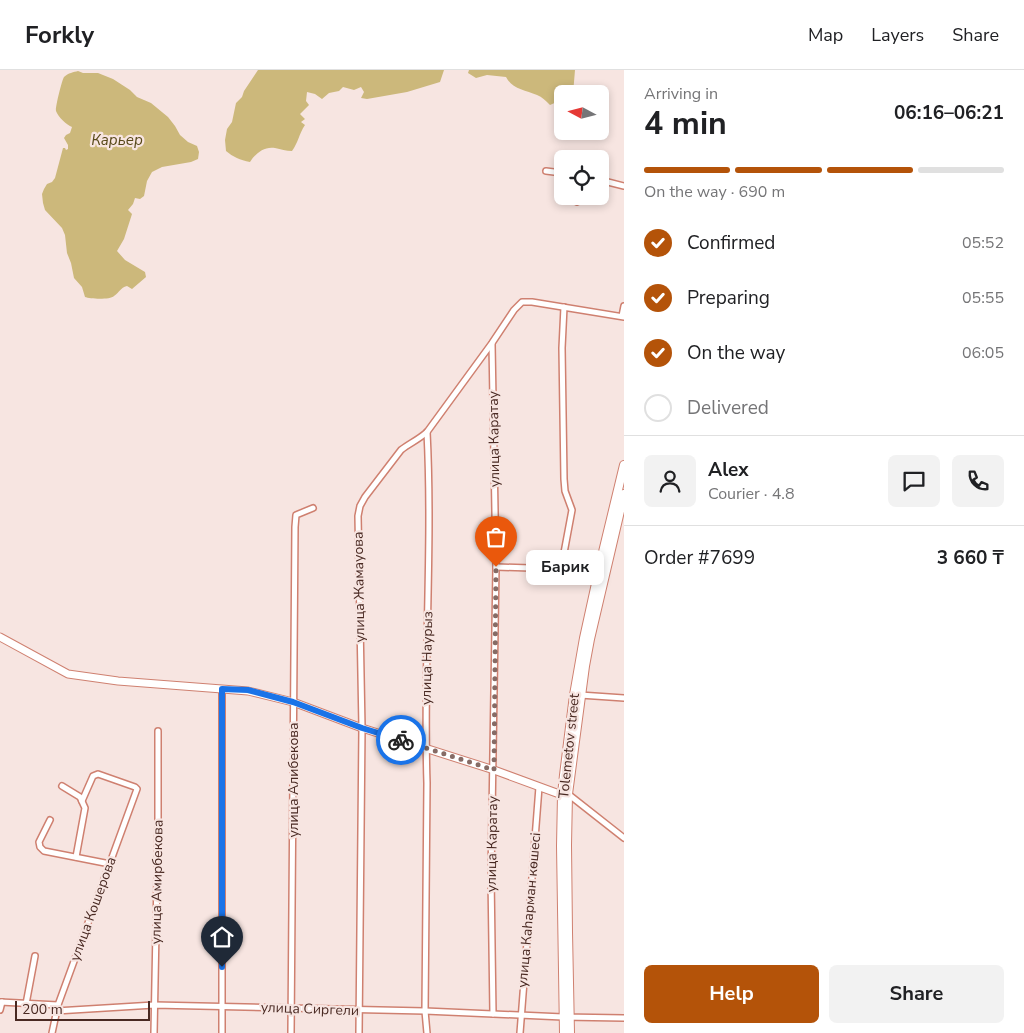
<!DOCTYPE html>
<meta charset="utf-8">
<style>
body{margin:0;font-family:"Nunito Sans",sans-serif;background:#f2f2f2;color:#202124;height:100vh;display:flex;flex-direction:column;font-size:19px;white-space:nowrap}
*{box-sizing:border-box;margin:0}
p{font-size:16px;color:#757577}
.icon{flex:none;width:28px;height:28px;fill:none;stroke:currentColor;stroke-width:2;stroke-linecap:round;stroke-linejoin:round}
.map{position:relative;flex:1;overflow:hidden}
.side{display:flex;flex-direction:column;background:#fff;width:400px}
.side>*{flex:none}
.needle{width:32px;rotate:277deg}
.controls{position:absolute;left:554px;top:15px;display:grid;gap:10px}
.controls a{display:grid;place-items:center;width:55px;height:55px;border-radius:8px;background:#fff;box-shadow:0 2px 8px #0003;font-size:25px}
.scale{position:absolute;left:15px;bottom:12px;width:135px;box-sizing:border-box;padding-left:5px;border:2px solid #492922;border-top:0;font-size:14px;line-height:18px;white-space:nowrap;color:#492922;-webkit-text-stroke:4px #f7e5e1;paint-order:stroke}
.pin{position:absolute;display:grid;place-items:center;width:42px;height:42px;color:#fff;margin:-51px -21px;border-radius:50% 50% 50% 0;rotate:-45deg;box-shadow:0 0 5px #0007}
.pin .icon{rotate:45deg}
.courier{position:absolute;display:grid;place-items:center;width:50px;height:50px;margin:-25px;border:4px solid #1a73e8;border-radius:50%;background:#fff;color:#222;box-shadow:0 1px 6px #0007}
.bubble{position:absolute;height:35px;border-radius:8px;background:#fff;box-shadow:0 2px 8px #0003;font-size:16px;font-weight:700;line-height:35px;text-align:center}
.summary em{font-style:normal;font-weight:700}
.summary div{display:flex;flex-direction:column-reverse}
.summary{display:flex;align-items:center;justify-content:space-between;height:85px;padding:0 20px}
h1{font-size:32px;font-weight:700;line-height:38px}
.bar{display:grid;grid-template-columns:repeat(4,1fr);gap:8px 5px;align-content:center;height:60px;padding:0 20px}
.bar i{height:6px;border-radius:4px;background:#e0e0e0}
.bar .active{background:#b45309}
.bar p{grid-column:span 4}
.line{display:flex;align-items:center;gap:12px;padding:0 20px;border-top:1px solid #e0e0e0}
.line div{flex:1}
.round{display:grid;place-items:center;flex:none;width:52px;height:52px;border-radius:8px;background:#f2f2f2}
ol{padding:0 20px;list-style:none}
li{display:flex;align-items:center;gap:15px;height:55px}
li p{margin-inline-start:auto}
li .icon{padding:5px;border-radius:50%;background:#b45309;color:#fff;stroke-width:4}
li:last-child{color:#757577}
li i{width:28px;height:28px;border:2px solid #e0e0e0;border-radius:50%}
.action{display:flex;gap:10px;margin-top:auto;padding:10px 20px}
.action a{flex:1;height:58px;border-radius:8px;background:#b45309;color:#fff;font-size:20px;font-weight:700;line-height:58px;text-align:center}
.action a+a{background:#f2f2f2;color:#202124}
header{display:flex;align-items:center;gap:30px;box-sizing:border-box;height:70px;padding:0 25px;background:#fff;border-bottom:1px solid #e0e0e0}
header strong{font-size:24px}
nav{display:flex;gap:28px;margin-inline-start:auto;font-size:18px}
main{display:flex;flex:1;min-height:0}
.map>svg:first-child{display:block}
.water{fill:#ccb87b}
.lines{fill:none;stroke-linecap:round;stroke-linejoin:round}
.street-casing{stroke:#cf8070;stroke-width:8}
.secondary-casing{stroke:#cf8070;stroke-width:9}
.primary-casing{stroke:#cf8070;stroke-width:10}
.street{stroke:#fff;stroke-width:5}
.secondary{stroke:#fff;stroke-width:7}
.primary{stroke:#fff;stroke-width:8}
.done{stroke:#866b65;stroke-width:5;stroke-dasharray:0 9}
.route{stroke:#1a73e8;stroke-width:6}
.labels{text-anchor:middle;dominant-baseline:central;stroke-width:4.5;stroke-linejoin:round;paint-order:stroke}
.street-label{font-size:14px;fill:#492922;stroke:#f7e5e1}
.water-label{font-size:15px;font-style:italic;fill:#574819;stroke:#f7e5e1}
</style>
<header>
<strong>Forkly</strong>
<nav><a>Map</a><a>Layers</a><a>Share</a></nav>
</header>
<main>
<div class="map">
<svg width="624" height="963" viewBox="0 0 624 963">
<rect width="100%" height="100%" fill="#f7e5e1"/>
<g class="water">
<path d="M258,0h186l-4,12 -33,10 -40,7 -6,-1 3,-6 -3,-5 -7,3 -11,-3 -4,4 -10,2 -7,6 -7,-5 -8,-2 -1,9 3,4 -9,9 5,5 -4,3 4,3c-6,9 -7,18 -13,26 -6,0 -11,-2 -17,-3 -11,-2 -20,6 -25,14 -10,-2 -17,-5 -24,-11l-1,-11 2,-11 5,-7 4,-19 6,-6 2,-6z"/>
<path d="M469,0h106l-2,24h-11v28l-3,-21 -9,4c-4,-4 -8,-8 -13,-10 -12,-5 -25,-6 -31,-18l-19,-2 -11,3 -8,-5z"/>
<path d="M78,1l5,2h15l15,6 17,11 7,7 14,6 17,14 7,9 5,9 8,7 9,4 2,6 -1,7 -7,3 -29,5 -10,5 -5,9 -3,15 -4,3 -5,-1 -2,6 -5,6 4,4 -8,25 -7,12 8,9 20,12 1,5 -14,12 -5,-3c-7,2 -7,6 -13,10 -4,4 -24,3 -29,1l-3,-10 -8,-9 -3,-15 -4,-10 -2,-18 -3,-7 -17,-18 -2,-7 -1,-9 2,-5 3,-5 5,-2 3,-4 8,-30h2l1,2 2,-1v-4l-4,-7 2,-3 4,-2 2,-6c-5,-2 -14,-10 -16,-16 -1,-3 6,-31 8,-34 4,-4 10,-5 14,-6z"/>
</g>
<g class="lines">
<g class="street-casing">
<g id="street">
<path d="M546,101l16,2"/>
<path d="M600,110l24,6"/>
<path d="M577,132l2,-6"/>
<path d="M622,246l2,-10"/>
<path d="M492,274l4,223 -5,310 2,137"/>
<path d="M496,497l65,2 35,11"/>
<path d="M561,499l11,-59 -7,-19 -1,-12 -2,-131 2,-41"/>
<path d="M222,619v344"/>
<path d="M580,625l44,3"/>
<path d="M62,716l18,11 5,11 -9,49"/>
<path d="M568,724l56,44"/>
<path d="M50,750l-11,22 1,5 4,4 66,13"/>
<path d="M0,932l58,3"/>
<path d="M26,934l9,-48"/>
<path d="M0,940l2,-8"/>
<path d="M56,941l98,-6 271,6 138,6 61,1"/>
<path d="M52,963l6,-28 79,-216 -2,-2 -37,-13 -5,2 -11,25"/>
<path d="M154,963l4,-206v-96"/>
<path d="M291,963l4,-506 1,-12 17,-7"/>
<path d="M359,963l3,-305 -4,-212 2,-10 5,-9 36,-47c9,-7 17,-10 26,-18l65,-89 22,-33 8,-8h10l92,15"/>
<path d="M427,963l-2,-22 2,-228c-4,-117 6,-234 0,-351"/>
<path d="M520,963l19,-246"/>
</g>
</g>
<g class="secondary-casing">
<path id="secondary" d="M0,567l68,37 50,7 130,10 45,11 69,26 132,42 68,25"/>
</g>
<g class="primary-casing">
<g id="primary">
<path d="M564,963l-3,-187 1,-51 2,-20 10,-80 10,-57 18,-82 22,-91"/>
<path d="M570,963l-2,-101 -1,-87 1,-51 17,-128 5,-27 34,-145"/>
</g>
</g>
<use href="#street" class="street"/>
<use href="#secondary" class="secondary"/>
<use href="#primary" class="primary"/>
</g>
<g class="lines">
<path class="done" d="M401,670l93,30 2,-203"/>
<path class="route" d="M222,897v-278l26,1 45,12 69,26 39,12"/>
</g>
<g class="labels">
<g class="street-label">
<text transform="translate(494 369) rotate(-91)">улица Каратау</text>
<text transform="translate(359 517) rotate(-91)">улица Жамауова</text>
<text transform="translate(427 588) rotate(-89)">улица Наурыз</text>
<text transform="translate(569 676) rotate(-84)">Tolemetov street</text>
<text transform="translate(293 710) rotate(-90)">улица Алибекова</text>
<text transform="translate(492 774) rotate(-89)">улица Каратау</text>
<text transform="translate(157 812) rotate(-89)">улица Амирбекова</text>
<text transform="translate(93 839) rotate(-70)">улица Кошерова</text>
<text transform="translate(529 840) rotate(-85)">улица Каһарман көшесі</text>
<text transform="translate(310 939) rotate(2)">улица Сиргели</text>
</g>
<g class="water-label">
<text x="117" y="70">Карьер</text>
</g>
</g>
</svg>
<div class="controls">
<a><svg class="needle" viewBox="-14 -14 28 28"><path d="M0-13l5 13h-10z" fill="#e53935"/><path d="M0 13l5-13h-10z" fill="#757577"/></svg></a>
<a><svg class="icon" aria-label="locate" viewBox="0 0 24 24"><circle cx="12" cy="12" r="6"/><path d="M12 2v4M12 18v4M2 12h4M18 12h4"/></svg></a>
</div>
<div class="scale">200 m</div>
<div class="pin" style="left:496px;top:497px;background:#ea580c"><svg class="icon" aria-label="bag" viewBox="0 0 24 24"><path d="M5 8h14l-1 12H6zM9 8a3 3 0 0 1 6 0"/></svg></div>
<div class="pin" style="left:222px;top:897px;background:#1f2937"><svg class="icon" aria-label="home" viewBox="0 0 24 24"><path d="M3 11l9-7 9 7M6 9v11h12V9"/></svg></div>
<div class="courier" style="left:401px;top:670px"><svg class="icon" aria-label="bike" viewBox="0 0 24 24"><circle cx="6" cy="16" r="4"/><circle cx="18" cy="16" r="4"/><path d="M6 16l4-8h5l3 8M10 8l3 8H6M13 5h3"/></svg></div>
<div class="bubble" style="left:526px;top:480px;width:78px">Барик</div>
</div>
<section class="side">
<div class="summary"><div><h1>4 min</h1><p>Arriving in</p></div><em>06:16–06:21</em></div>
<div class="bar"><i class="active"></i><i class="active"></i><i class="active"></i><i></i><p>On the way · 690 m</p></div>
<ol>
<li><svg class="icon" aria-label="check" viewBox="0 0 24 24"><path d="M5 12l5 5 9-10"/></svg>Confirmed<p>05:52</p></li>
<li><svg class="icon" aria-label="check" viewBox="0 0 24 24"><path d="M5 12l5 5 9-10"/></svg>Preparing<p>05:55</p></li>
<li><svg class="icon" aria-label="check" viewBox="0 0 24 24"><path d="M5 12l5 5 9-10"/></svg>On the way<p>06:05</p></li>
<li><i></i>Delivered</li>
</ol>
<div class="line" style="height:90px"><a class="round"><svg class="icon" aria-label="person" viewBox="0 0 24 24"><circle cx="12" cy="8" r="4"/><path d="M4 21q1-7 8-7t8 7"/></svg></a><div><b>Alex</b><p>Courier · 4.8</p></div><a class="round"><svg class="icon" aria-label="chat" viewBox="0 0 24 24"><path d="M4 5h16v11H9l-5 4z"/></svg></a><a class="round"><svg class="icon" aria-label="phone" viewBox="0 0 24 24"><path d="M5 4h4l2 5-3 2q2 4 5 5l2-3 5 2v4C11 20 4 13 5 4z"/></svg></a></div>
<div class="line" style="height:65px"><div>Order #7699</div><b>3 660 ₸</b></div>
<div class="action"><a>Help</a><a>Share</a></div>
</section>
</main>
